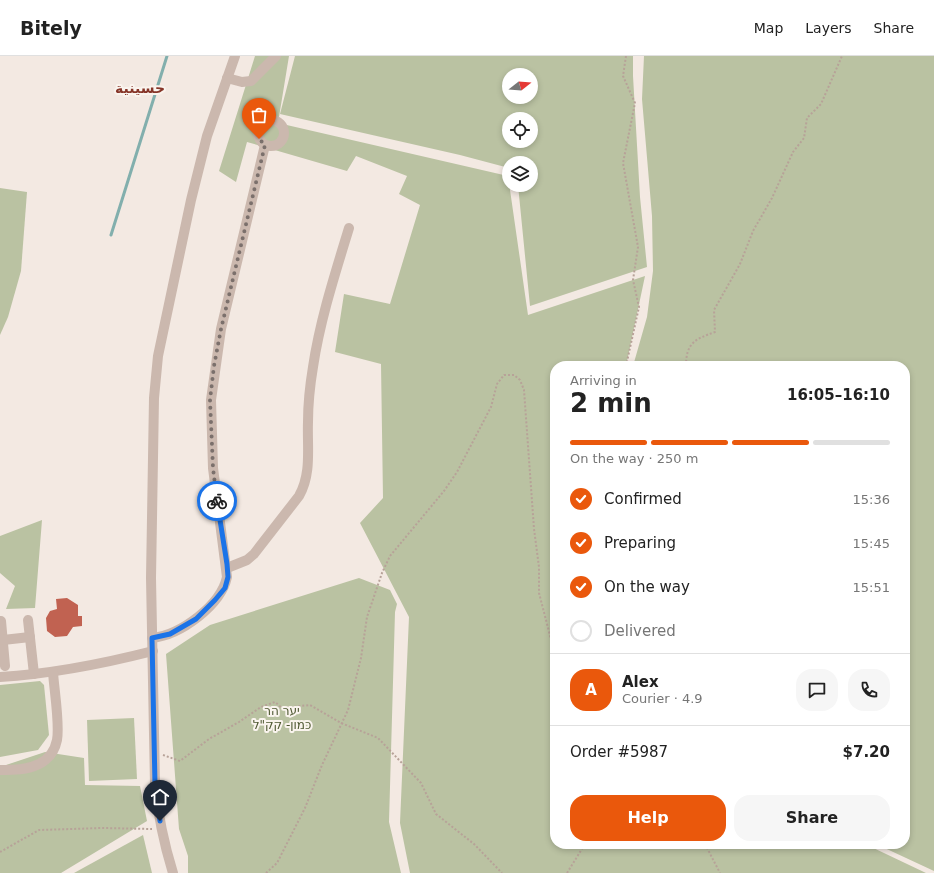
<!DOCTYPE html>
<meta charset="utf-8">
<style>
body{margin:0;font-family:"DejaVu Sans",Cairo,"Noto Sans Hebrew",sans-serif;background:#f6f6f6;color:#222;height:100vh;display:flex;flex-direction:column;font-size:15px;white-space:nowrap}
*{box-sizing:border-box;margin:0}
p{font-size:13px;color:#767676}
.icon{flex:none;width:22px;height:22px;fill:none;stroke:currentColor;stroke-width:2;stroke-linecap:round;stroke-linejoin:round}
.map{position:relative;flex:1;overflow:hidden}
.drawer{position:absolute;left:550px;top:305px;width:360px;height:488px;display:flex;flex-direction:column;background:#fff;border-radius:16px;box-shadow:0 2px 6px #0003}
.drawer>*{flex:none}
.needle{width:26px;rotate:73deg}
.controls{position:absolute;left:502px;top:12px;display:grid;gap:8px}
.controls a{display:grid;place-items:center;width:36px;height:36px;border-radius:50%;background:#fff;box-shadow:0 2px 6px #0003;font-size:20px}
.pin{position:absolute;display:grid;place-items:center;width:34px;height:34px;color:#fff;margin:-41px -17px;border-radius:50% 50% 50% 0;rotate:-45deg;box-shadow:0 0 4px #0007}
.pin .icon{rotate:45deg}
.courier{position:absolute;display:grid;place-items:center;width:40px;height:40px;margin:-20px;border:3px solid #1a73e8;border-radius:50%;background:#fff;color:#222;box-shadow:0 1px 5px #0007}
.summary em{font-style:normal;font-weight:700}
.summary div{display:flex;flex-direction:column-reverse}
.summary{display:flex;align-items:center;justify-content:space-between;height:68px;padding:0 20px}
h1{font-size:26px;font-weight:700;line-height:30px}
.bar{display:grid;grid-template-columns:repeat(4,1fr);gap:6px 4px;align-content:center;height:48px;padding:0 20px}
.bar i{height:5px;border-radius:3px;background:#e0e0e0}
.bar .current{background:#ea580c}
.bar p{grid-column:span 4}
.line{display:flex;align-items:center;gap:10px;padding:0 20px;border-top:1px solid #e0e0e0}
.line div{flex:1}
.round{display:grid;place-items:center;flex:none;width:42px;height:42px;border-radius:16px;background:#f6f6f6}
ol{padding:0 20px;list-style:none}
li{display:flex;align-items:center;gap:12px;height:44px}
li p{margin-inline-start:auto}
li .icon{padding:4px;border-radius:50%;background:#ea580c;color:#fff;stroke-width:4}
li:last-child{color:#767676}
li i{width:22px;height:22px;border:2px solid #e0e0e0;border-radius:50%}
.primary-button{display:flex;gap:8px;margin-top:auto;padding:8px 20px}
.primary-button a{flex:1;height:46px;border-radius:16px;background:#ea580c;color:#fff;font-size:16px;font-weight:700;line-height:46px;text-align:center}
.primary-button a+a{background:#f6f6f6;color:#222}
header{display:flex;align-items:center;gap:24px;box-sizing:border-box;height:56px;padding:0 20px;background:#fff;border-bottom:1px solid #e0e0e0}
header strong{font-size:19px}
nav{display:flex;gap:22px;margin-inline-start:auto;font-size:14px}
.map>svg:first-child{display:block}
.green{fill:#bac2a2;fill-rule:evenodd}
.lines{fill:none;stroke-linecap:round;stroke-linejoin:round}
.stream{stroke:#82afad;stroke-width:3}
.building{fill:#c16251}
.path{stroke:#b7a298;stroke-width:2;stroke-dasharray:2 2;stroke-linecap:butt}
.minor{stroke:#cbb8ae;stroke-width:10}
.done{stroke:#7b706c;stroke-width:4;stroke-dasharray:0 7.2}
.route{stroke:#1a73e8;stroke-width:5}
.labels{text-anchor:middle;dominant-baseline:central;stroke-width:4;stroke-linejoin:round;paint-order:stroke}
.park-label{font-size:12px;fill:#4d5730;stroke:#faf4ee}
.quarter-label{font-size:14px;font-weight:bold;fill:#863528;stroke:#faf4ee}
</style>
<header>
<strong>Bitely</strong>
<nav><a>Map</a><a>Layers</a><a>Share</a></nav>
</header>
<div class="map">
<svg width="934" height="817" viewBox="0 0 934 817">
<rect width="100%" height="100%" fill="#f3e9e2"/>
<g class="green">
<path d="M255,0h34l-11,67 230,53 20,139 117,-39 -19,90h-71v478h310l61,29h-516l-10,-50 9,-206 -49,-94 23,-25 -2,-134 -46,-12 9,-58 46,10 30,-99 -21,-11 8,-18 -51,-20 -9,15 -100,-29 -11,40 -17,-11z"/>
<path d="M295,0h338v20l7,121 7,70 -117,39 -12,-121h13v-22h-22v5l-49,-13 -180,-41zM509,19h22v22h-22zM509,63h22v22h-22z"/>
<path d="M644,0h290v815l-58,-27h29v-478h-272l14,-49 6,-46 -1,-55 -10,-117z"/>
<path d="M0,132l27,4 -6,79 -13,46 -8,18z"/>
<path d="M42,464l-7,88 -29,1 9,-23 -15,-13v-37z"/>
<path d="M359,522l31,12 7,14 -2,8 -6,210 12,51h-213v-17l-9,-27 -13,-175 44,-29z"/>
<path d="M40,625l4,4 5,50 -11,15 -38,7v-72z"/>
<path d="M134,662l3,61 -48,2 -2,-61z"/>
<path d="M45,696l39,6 1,27 55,1 7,35 -86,52h-61v-106z"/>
<path d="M143,779l9,38h-78z"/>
</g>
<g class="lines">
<path class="stream" d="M111,179l56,-179"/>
</g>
<path class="building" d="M67,542l11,7v11h4v10l-9,1 -6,9 -12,1 -8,-6 -1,-13 4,-7 7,-2 -1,-10z"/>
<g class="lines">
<g class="path">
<path d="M626,0l-3,20 12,27 -12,60 15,84 -5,33 6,27 -13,59"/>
<path d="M686,310c0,-23 9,-27 29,-34l-1,-22 26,-46 13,-33 19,-33 21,-46 11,-14 3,-20 14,-14 21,-48"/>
<path d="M163,699l17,6 29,-22 30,-17 22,-15 14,-5 7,6 28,-3 31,18 37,15 43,45 15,31 38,30 28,29"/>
<path d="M705,788l15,29"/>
<path d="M0,796l39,-22 63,-2 50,1"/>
<path d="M266,817l11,-10 28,-55 17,-43 26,-55 13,-52 6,-41 15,-44 8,-17 54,-65 13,-19 34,-65 6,-23 7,-9h10l6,5 4,10 10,139 5,38v26l16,62"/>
<path d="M567,817l18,-29"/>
</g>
<g class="minor">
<path d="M227,22l15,4 9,-1 25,-25"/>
<circle cx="271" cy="77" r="13"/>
<path d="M227,512l20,-8 7,-6 45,-58c13,-23 8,-49 9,-74 0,-19 2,-37 5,-55 7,-47 22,-93 36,-139"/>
<path d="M28,564l6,54"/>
<path d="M1,565l4,45"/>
<path d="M152,582c29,-3 69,-33 75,-61l-14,-109 -2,-68 10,-71 44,-184"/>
<path d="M3,584l27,-3"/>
<path d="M0,621c52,-3 102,-13 153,-26"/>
<path d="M0,714c13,0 27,0 39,-6 10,-5 16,-14 18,-24 3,-16 -3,-51 -4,-68"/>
<path d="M173,817c-9,-29 -15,-58 -18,-88l-4,-207 3,-180 4,-42 33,-156 16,-64 28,-80"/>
</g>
</g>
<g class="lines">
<path class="done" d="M217,445l-4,-33 -3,-68 4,-34 7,-37 44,-184 -6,-6"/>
<path class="route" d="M160,765l-5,-36 -3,-147 18,-4 26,-15 19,-19 10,-12 3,-11 -1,-13 -10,-63"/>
</g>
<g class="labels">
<g class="park-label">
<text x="282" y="655">יער הר<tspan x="282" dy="14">כמון- קק"ל</tspan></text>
</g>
<g class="quarter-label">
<text x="140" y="32">حسينية</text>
</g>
</g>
</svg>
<div class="controls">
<a><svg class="needle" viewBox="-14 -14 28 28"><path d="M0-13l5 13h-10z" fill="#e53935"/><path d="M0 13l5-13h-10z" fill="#767676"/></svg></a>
<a><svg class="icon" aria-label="locate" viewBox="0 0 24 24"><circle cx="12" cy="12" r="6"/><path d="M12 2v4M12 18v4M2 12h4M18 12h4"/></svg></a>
<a><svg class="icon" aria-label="layers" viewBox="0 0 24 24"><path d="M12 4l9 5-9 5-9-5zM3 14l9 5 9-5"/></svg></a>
</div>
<div class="pin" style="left:259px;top:83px;background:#ea580c"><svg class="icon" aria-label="bag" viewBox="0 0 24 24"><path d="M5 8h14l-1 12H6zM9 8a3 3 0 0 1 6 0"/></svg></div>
<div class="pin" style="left:160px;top:765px;background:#1f2937"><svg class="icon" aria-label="home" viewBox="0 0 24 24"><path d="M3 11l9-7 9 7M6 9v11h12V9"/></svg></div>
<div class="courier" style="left:217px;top:445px"><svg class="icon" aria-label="bike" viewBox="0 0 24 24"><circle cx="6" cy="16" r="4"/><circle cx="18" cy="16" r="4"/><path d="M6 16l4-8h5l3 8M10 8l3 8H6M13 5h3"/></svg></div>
<section class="drawer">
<div class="summary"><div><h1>2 min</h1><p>Arriving in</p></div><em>16:05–16:10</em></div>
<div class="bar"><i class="current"></i><i class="current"></i><i class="current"></i><i></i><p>On the way · 250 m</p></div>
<ol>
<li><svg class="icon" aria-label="check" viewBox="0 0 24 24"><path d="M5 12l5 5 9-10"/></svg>Confirmed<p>15:36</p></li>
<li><svg class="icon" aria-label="check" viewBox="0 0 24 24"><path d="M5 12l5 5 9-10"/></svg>Preparing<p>15:45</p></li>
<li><svg class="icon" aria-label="check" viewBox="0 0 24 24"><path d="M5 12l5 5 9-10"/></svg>On the way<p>15:51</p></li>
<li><i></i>Delivered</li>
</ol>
<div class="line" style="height:72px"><b class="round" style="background:#ea580c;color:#fff">A</b><div><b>Alex</b><p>Courier · 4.9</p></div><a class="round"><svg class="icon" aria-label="chat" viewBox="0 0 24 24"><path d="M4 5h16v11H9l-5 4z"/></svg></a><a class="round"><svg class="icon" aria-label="phone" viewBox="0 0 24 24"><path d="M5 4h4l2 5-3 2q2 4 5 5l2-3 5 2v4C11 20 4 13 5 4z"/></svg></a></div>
<div class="line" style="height:52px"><div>Order #5987</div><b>$7.20</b></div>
<div class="primary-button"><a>Help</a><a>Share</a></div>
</section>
</div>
